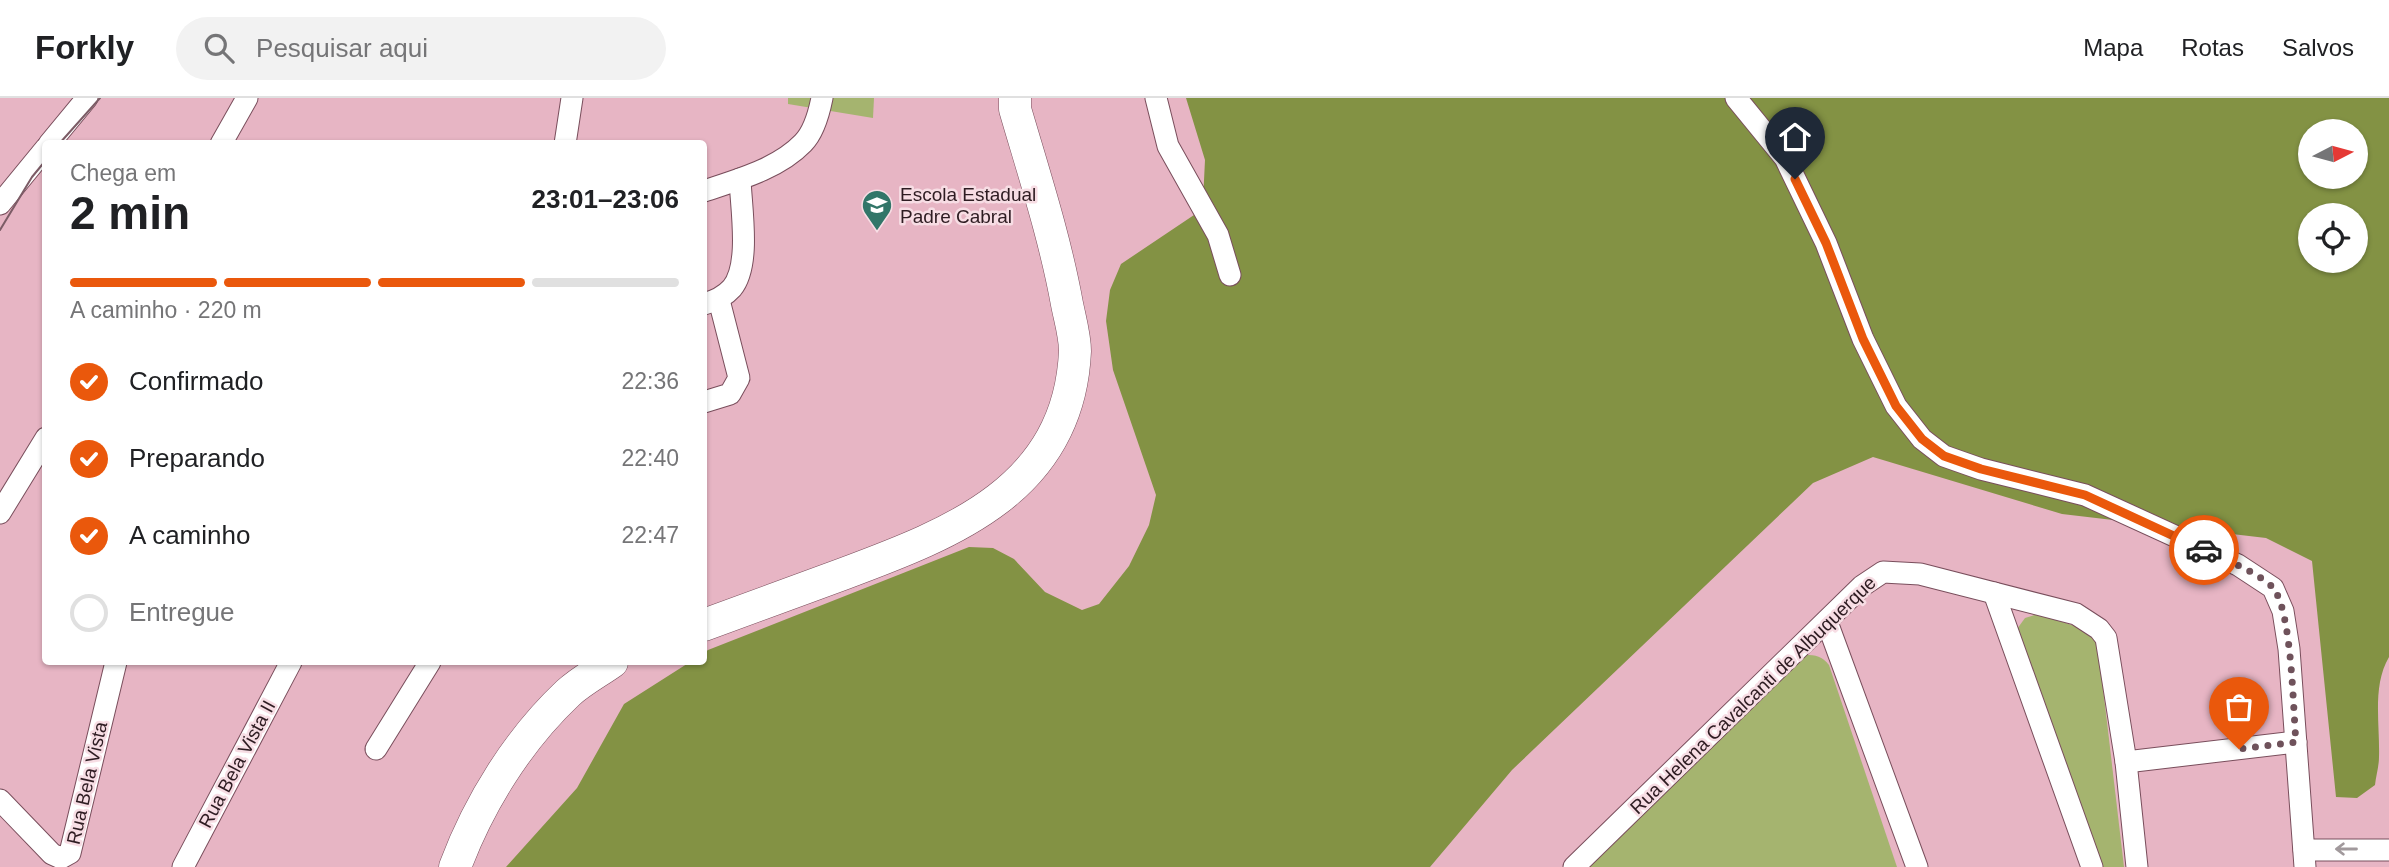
<!DOCTYPE html>
<html lang="pt">
<meta charset="utf-8">
<style>
body{margin:0;font-family:Helvetica,sans-serif;background:#f2f2f2;color:#202124;height:100vh;display:flex;flex-direction:column;font-size:26px;white-space:nowrap}
*{box-sizing:border-box;margin:0}
p{font-size:23px;color:#757577}
.icon{flex:none;width:38px;height:38px;fill:none;stroke:currentColor;stroke-width:2;stroke-linecap:round;stroke-linejoin:round}
.map{position:relative;flex:1;overflow:hidden}
.side{position:absolute;left:42px;top:42px;width:665px;height:525px;display:flex;flex-direction:column;background:#fff;border-radius:7px;box-shadow:0 2px 5px #0004}
.side>*{flex:none}
.needle{width:46px;rotate:84deg}
.tools{position:absolute;left:2298px;top:21px;display:grid;gap:14px}
.tools a{display:grid;place-items:center;width:70px;height:70px;border-radius:50%;background:#fff;box-shadow:0 2px 5px #0004;font-size:35px}
.pin{position:absolute;display:grid;place-items:center;width:60px;height:60px;color:#fff;margin:-72px -30px;border-radius:50% 50% 50% 0;rotate:-45deg;box-shadow:0 0 7px #0007}
.pin .icon{rotate:45deg}
.courier{position:absolute;display:grid;place-items:center;width:70px;height:70px;margin:-35px;border:5px solid #ea580c;border-radius:50%;background:#fff;color:#222;box-shadow:0 2px 9px #0007}
.headline em{font-style:normal;font-weight:700}
.headline div{display:flex;flex-direction:column-reverse}
.headline{display:flex;align-items:center;justify-content:space-between;height:119px;padding:0 28px}
h1{font-size:46px;font-weight:700;line-height:52px}
.bar{display:grid;grid-template-columns:repeat(4,1fr);gap:10px 7px;align-content:center;height:84px;padding:0 28px}
.bar i{height:9px;border-radius:5px;background:#e0e0e0}
.bar .selected{background:#ea580c}
.bar p{grid-column:span 4}
ol{padding:0 28px;list-style:none}
li{display:flex;align-items:center;gap:21px;height:77px}
li p{margin-inline-start:auto}
li .icon{padding:7px;border-radius:50%;background:#ea580c;color:#fff;stroke-width:4}
li:last-child{color:#757577}
li i{width:38px;height:38px;border:4px solid #e0e0e0;border-radius:50%}
header{display:flex;align-items:center;gap:42px;box-sizing:border-box;height:98px;padding:0 35px;background:#fff;border-bottom:2px solid #e0e0e0}
header strong{font-size:33px}
nav{display:flex;gap:38px;margin-inline-start:auto;font-size:24px}
.search{width:490px;height:63px;background:#f2f2f2;display:flex;align-items:center;gap:18px;box-sizing:border-box;padding:0 24px;border-radius:38px;color:#757577;font-size:26px}
.map>svg:first-child{display:block}
.green{fill:#a5b46f}
.forest{fill:#839244;fill-rule:evenodd}
.lines{fill:none;stroke-linecap:round;stroke-linejoin:round}
.street-casing{stroke:#794e5c;stroke-width:23}
.secondary-casing{stroke:#794e5c;stroke-width:33}
.street{stroke:#fff;stroke-width:21}
.secondary{stroke:#fff;stroke-width:32}
.tram{stroke:#7c5c66;stroke-width:2}
.oneway{stroke:#a1999c}
.done{stroke:#6f525b;stroke-width:7;stroke-dasharray:0 12.6}
.route{stroke:#ea580c;stroke-width:9}
.labels{text-anchor:middle;dominant-baseline:central;stroke-width:5;stroke-linejoin:round;paint-order:stroke}
.poi-label{font-size:19px;fill:#2e1c22;stroke:#f7dde4;text-anchor:start}
.street-label{font-size:19px;fill:#2e1c22;stroke:#f7dde4}
</style>
<header>
<strong>Forkly</strong>
<div class="search"><svg class="icon" aria-label="search" viewBox="0 0 24 24"><circle cx="10" cy="10" r="6"/><path d="M15 15l6 6"/></svg>Pesquisar aqui</div>
<nav><a>Mapa</a><a>Rotas</a><a>Salvos</a></nav>
</header>
<div class="map">
<svg width="2389" height="769" viewBox="0 0 2389 769">
<rect width="100%" height="100%" fill="#e7b5c4"/>
<g class="green">
<path d="M788,0h86l-1,20 -85,-14z"/>
<path d="M2038,516l52,17 7,6 27,230h-26l-81,-238 8,-11z"/>
<path d="M1805,557c11,0 17,1 24,10l68,202h-315z"/>
</g>
<path class="forest" d="M1186,0h1203v559c-17,29 -9,67 -10,100 0,9 -3,19 -4,28l-18,13 -21,-1 -24,-236 -46,-23 -204,-24 -189,-57 -60,26 -301,287 -82,97h-924l71,-79 47,-84 66,-42h14v-9l4,-3 261,-103 24,1 21,11 31,33 37,18 17,-6 30,-38 20,-41 7,-30 -43,-125 -7,-49 4,-31 11,-26 73,-49 9,-14 2,-41zM2310,33h46v46h-46zM2310,117h46v46h-46z"/>
<g class="lines">
<g class="street-casing">
<g id="street">
<path d="M1156,0l12,48 50,89 12,40"/>
<path d="M1736,0l49,60 41,85 37,96 33,67 26,33 22,17 37,13 104,26 153,70 35,23 10,23 6,38 16,218"/>
<path d="M49,46l38,-46"/>
<path d="M221,46l26,-46"/>
<path d="M565,46l7,-46"/>
<path d="M704,93c33,-11 74,-22 99,-48 11,-11 16,-30 19,-45"/>
<path d="M0,106l46,-56"/>
<path d="M704,206c11,-3 20,-7 28,-16 19,-23 9,-80 8,-109"/>
<path d="M704,304l26,-8 9,-16 -20,-78"/>
<path d="M0,415l46,-75"/>
<path d="M1994,495l98,274"/>
<path d="M1827,524l90,245"/>
<path d="M376,651l54,-87"/>
<path d="M2126,664l170,-20"/>
<path d="M0,702l52,54 9,4 9,-5 46,-191"/>
<path d="M2304,752h85"/>
<path d="M183,769l108,-205"/>
<path d="M1574,769l288,-281 21,-14 37,2 156,40 23,15 7,9 20,124 11,105"/>
</g>
</g>
<g class="secondary-casing">
<g id="secondary">
<path d="M704,527c46,-17 93,-34 139,-51 110,-41 226,-85 232,-223 0,-15 -5,-32 -8,-47 -12,-66 -33,-130 -52,-195v-11"/>
<path d="M455,769c24,-64 63,-127 113,-174 13,-12 30,-21 44,-31"/>
</g>
</g>
<use href="#street" class="street"/>
<use href="#secondary" class="secondary"/>
<g class="tram">
<path d="M59,46l41,-46"/>
<path d="M0,132l32,-53 14,-17"/>
</g>
</g>
<defs><path id="oneway-shaft" d="M-6 0H5M1.5-3L5.5 0L1.5 3" fill="none" stroke-width="1.6" stroke-linecap="round" stroke-linejoin="round" transform="scale(1.75)"/></defs>
<use class="oneway" href="#oneway-shaft" transform="translate(2346 751) rotate(180)"/>
<g class="lines">
<path class="done" d="M2204,452c16,7 60,25 70,39 18,25 19,120 22,153l-57,7"/>
<path class="route" d="M1795,81l31,64 37,96 33,67 26,33 22,17 37,13 104,26 119,55"/>
</g>
<defs>
<g id="school-pin" transform="scale(1.575)"><path d="M0 17L-7.5 6A9.5 9.5 0 1 1 7.5 6Z" fill="#327669" stroke="#f7dde4"/><path d="M0-5L7-2L0 1L-7-2ZM-4 1L0 2.5L4 1V4Q0 6-4 4Z" fill="#fff"/></g>
</defs>
<g fill-rule="evenodd">
<use href="#school-pin" x="877" y="107"/>
</g>
<g class="labels">
<g class="poi-label">
<text x="900" y="96">Escola Estadual<tspan x="900" dy="22">Padre Cabral</tspan></text>
</g>
<g class="street-label">
<text transform="translate(1753 597) rotate(-44)">Rua Helena Cavalcanti de Albuquerque</text>
<text transform="translate(237 666) rotate(-62)">Rua Bela Vista II</text>
<text transform="translate(87 685) rotate(-77)">Rua Bela Vista</text>
</g>
</g>
</svg>
<div class="tools">
<a><svg class="needle" viewBox="-14 -14 28 28"><path d="M0-13l5 13h-10z" fill="#e53935"/><path d="M0 13l5-13h-10z" fill="#757577"/></svg></a>
<a><svg class="icon" aria-label="locate" viewBox="0 0 24 24"><circle cx="12" cy="12" r="6"/><path d="M12 2v4M12 18v4M2 12h4M18 12h4"/></svg></a>
</div>
<div class="pin" style="left:2239px;top:651px;background:#ea580c"><svg class="icon" aria-label="bag" viewBox="0 0 24 24"><path d="M5 8h14l-1 12H6zM9 8a3 3 0 0 1 6 0"/></svg></div>
<div class="pin" style="left:1795px;top:81px;background:#1f2937"><svg class="icon" aria-label="home" viewBox="0 0 24 24"><path d="M3 11l9-7 9 7M6 9v11h12V9"/></svg></div>
<div class="courier" style="left:2204px;top:452px"><svg class="icon" aria-label="car" viewBox="0 0 24 24"><path d="M5 17H2v-5l4-1 3-4h7l3 4 3 1v5h-3M9 17h6M6 11h13"/><circle cx="7" cy="17" r="2"/><circle cx="17" cy="17" r="2"/></svg></div>
<section class="side">
<div class="headline"><div><h1>2 min</h1><p>Chega em</p></div><em>23:01–23:06</em></div>
<div class="bar"><i class="selected"></i><i class="selected"></i><i class="selected"></i><i></i><p>A caminho · 220 m</p></div>
<ol>
<li><svg class="icon" aria-label="check" viewBox="0 0 24 24"><path d="M5 12l5 5 9-10"/></svg>Confirmado<p>22:36</p></li>
<li><svg class="icon" aria-label="check" viewBox="0 0 24 24"><path d="M5 12l5 5 9-10"/></svg>Preparando<p>22:40</p></li>
<li><svg class="icon" aria-label="check" viewBox="0 0 24 24"><path d="M5 12l5 5 9-10"/></svg>A caminho<p>22:47</p></li>
<li><i></i>Entregue</li>
</ol>
</section>
</div>
